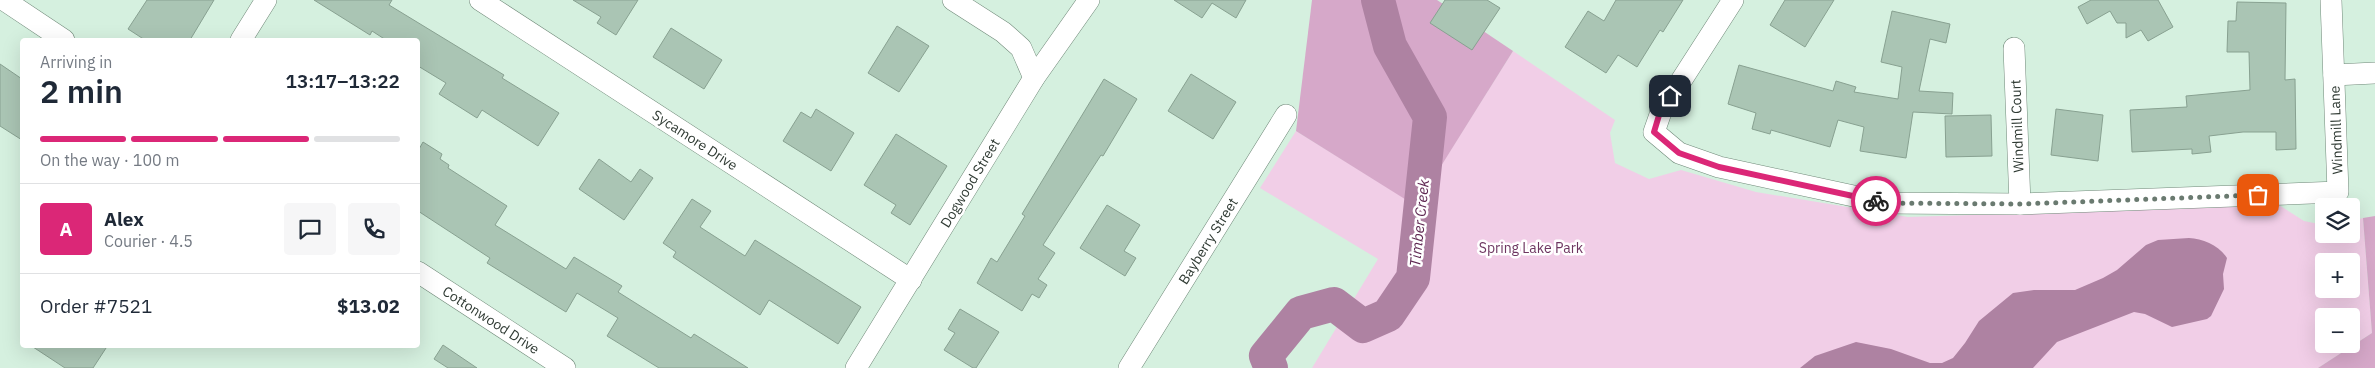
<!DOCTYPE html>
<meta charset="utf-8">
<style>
body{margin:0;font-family:"IBM Plex Sans",sans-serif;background:#f6f6f7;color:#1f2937;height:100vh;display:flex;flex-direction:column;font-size:19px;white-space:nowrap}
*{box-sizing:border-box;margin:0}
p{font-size:16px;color:#747a83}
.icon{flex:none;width:28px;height:28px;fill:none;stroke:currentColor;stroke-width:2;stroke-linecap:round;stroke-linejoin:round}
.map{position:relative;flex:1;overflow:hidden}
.details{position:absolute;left:20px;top:38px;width:400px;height:310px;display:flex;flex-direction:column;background:#fff;border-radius:5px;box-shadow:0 5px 20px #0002}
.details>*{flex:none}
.tools{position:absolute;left:2315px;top:198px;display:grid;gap:10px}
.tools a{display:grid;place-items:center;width:45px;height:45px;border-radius:5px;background:#fff;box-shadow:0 5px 20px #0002;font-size:25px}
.pin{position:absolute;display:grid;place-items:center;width:42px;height:42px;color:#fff;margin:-21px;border-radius:10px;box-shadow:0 2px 8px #0006}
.courier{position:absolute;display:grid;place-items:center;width:50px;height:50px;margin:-25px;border:4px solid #db2777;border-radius:50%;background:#fff;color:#222;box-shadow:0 1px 6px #0007}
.headline em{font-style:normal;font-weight:600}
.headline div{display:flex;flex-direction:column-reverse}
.headline{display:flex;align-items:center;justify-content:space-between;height:85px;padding:0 20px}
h1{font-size:32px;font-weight:600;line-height:38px}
.bar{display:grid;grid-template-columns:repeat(4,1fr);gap:8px 5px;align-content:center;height:60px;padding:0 20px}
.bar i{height:6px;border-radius:4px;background:#e0e1e3}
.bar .active{background:#db2777}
.bar p{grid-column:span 4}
.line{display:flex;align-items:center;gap:12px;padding:0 20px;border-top:1px solid #e0e1e3}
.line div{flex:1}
.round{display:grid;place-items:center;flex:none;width:52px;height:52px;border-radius:5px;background:#f6f6f7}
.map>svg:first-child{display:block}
.green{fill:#f1cee7;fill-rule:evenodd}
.forest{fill:#d6a8c9}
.water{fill:#ae82a2}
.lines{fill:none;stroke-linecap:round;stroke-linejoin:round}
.river{stroke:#ae82a2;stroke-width:34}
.building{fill:#aac5b4;stroke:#88a191}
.minor-casing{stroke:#708979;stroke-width:22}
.minor{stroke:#fff;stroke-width:21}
.done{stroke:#6a7a70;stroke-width:5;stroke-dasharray:0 9}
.route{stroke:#db2777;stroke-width:6}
.labels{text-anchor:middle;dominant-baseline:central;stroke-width:5;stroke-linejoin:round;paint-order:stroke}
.street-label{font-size:14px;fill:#303b34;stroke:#fff}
.park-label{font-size:14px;fill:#6e3661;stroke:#fff}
.water-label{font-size:15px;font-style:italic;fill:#602953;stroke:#fff}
</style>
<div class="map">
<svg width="2375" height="368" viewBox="0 0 2375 368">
<rect width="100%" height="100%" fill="#d5f0df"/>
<path class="green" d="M1513,51l102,69 -5,13 5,30 34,16 32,-9 75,22 152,25 371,-12 25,16 20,4v9h27v-13l12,-3 9,115 -54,35h-1006l66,-109 -118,-71 36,-57 120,74zM2324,261h27v28h-27zM2324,316h27v28h-27z"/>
<g class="forest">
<path d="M1312,0h125l76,51 -97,155 -120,-75z"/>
<path d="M2375,216v152h-57l54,-35 -9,-115z"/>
</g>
<path class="water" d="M2189,238c14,1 30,7 38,20l-4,16 1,15 -13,27 -4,3 -35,8 -27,-13 -11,-2 -77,30 -24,26h-233l15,-12 41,-14 35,7 39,14h12l11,-5 12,-15 14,-22 34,-28 21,-3h41l28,-12 14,-8 29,-25 12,-5z"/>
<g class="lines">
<path class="river" d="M1271,368l-5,-12 35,-43 33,-9 29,22 25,-11 25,-37 17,-161 -40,-71 -12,-46"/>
</g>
<g class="building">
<path d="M147,0h67l-24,40h-45l-17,-11z"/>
<path d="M314,0h78l-3,5 115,70 -2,3 57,35 -21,33 -56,-36 -5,8 -38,-24 7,-11 -28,-17v-26h-32l-14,-9 -2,4z"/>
<path d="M573,0h65l-22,35 -19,-12 4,-6z"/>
<path d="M1174,0h72l-10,18 -24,-15 -10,15z"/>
<path d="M1445,0h42l13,8 -28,42 -42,-27z"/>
<path d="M1616,0h67l-20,32 -3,-2 -23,37 -19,-12 -12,18 -41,-26 23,-36 16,10z"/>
<path d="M1785,0h49l-29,47 -35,-22z"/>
<path d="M2091,0h67l15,27 -25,14 -7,-11 -15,8v-15h-9l-7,-12 -23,13 -9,-17z"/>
<path d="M2237,2l49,1 -1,77 10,-1 1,70 -20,1v-18h-33l-34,4 2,16 -19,2v-5l-60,3 -2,-42 57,-3 -1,-11 64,-6 -1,-38h-22l1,-31h8z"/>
<path d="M1892,11l58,13 -4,19 -16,-4 -11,52 34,2 -1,21 -39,-2 -7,46 -46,-7 4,-24 -26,-7 -8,27 -59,-17 -1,4 -18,-5 4,-16 -28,-9 11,-39 94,26 3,-10 20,6 -2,5 44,7 4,-32 -21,-5z"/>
<path d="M897,26l32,20 -30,46 -31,-19z"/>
<path d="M671,28l51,32 -18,29 -51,-32z"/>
<path d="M0,64l22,15v61l-22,-14z"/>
<path d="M1191,74l45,28 -23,37 -45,-28z"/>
<path d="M1104,79l33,20 -34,57 -2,-1 -58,90 12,8 -17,26 9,6 -8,13 -7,-4 -10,17 -45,-28 14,-25 6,4 28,-46 -3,-2z"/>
<path d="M816,109l38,24 -23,38 -48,-30 18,-29 10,6z"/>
<path d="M2056,109l47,6 -5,46 -47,-6z"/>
<path d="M1991,115l1,41 -46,1 -1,-41z"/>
<path d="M896,134l51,32 -37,59 -19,-12 5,-8 -32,-20z"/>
<path d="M423,142l19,12 -2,5 9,6 -1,3 59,38 -12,19 71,44 8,-12 48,29 -4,6 73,46 3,-4 54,34h-89l-52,-32 11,-18 -41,-25 -11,19 -79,-49 3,-5 -72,-47v-60z"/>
<path d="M599,159l32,23 9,-13 13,9 -29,42 -45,-31z"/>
<path d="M692,199l19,12 -11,16 45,29 10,-16 106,67 -23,37 -69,-44 -9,15 -87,-58 3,-5 -13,-9z"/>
<path d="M1107,205l33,20 -16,26 12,7 -11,18 -45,-28z"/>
<path d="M960,309l39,23 -23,36h-3l-29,-18 11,-17 -7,-4z"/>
<path d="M30,345h78l-15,23h-28z"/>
<path d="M443,345l34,23h-29l-14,-9z"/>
</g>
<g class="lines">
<g class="minor-casing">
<g id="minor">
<path d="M4,0l60,40"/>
<path d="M480,0l431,280"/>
<path d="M953,0l50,32 18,16 13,30"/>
<path d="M1733,0l-72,112 -7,20 25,21 40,14 167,36 134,1 318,-12 -7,-192"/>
<path d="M241,40l25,-40"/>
<path d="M2014,48l6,156"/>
<path d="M2334,75l41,-2"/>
<path d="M418,272l147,96"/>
<path d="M856,368l178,-290 55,-78"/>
<path d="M1129,368l157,-253"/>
</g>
</g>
<use href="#minor" class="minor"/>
</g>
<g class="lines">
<path class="done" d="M1876,201l10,2 134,1 238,-9"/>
<path class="route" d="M1670,96l-10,16 -6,20 25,21 40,14 157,34"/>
</g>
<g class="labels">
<g class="street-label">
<text transform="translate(2017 126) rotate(-92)">Windmill Court</text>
<text transform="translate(2336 130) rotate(-92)">Windmill Lane</text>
<text transform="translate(695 140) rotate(33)">Sycamore Drive</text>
<text transform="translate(970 183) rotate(-59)">Dogwood Street</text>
<text transform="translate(1208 241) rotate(-58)">Bayberry Street</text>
<text transform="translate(491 320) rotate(33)">Cottonwood Drive</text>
</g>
<g class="park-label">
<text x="1531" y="248">Spring Lake Park</text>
</g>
<g class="water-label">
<text transform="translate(1419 223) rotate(-84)">Timber Creek</text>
</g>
</g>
</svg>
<div class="tools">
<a><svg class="icon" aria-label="layers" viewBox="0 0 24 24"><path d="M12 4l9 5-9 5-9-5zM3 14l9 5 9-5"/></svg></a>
<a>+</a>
<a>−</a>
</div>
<div class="pin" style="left:2258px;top:195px;background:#ea580c"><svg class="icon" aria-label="bag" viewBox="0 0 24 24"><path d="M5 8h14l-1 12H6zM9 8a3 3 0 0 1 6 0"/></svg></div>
<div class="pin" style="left:1670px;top:96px;background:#1f2937"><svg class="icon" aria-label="home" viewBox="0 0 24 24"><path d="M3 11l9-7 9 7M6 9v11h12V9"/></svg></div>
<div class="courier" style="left:1876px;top:201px"><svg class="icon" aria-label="bike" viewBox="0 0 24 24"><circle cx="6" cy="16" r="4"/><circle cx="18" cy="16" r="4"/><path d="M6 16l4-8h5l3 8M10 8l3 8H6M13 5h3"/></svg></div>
<section class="details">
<div class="headline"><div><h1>2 min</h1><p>Arriving in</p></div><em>13:17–13:22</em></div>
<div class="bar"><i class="active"></i><i class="active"></i><i class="active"></i><i></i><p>On the way · 100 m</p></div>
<div class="line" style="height:90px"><b class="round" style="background:#db2777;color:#fff">A</b><div><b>Alex</b><p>Courier · 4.5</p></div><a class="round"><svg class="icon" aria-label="chat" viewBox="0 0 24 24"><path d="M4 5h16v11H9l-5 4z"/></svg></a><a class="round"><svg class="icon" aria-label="phone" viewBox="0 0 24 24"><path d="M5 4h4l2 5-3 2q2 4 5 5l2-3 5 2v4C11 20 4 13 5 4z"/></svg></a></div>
<div class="line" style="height:65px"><div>Order #7521</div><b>$13.02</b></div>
</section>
</div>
